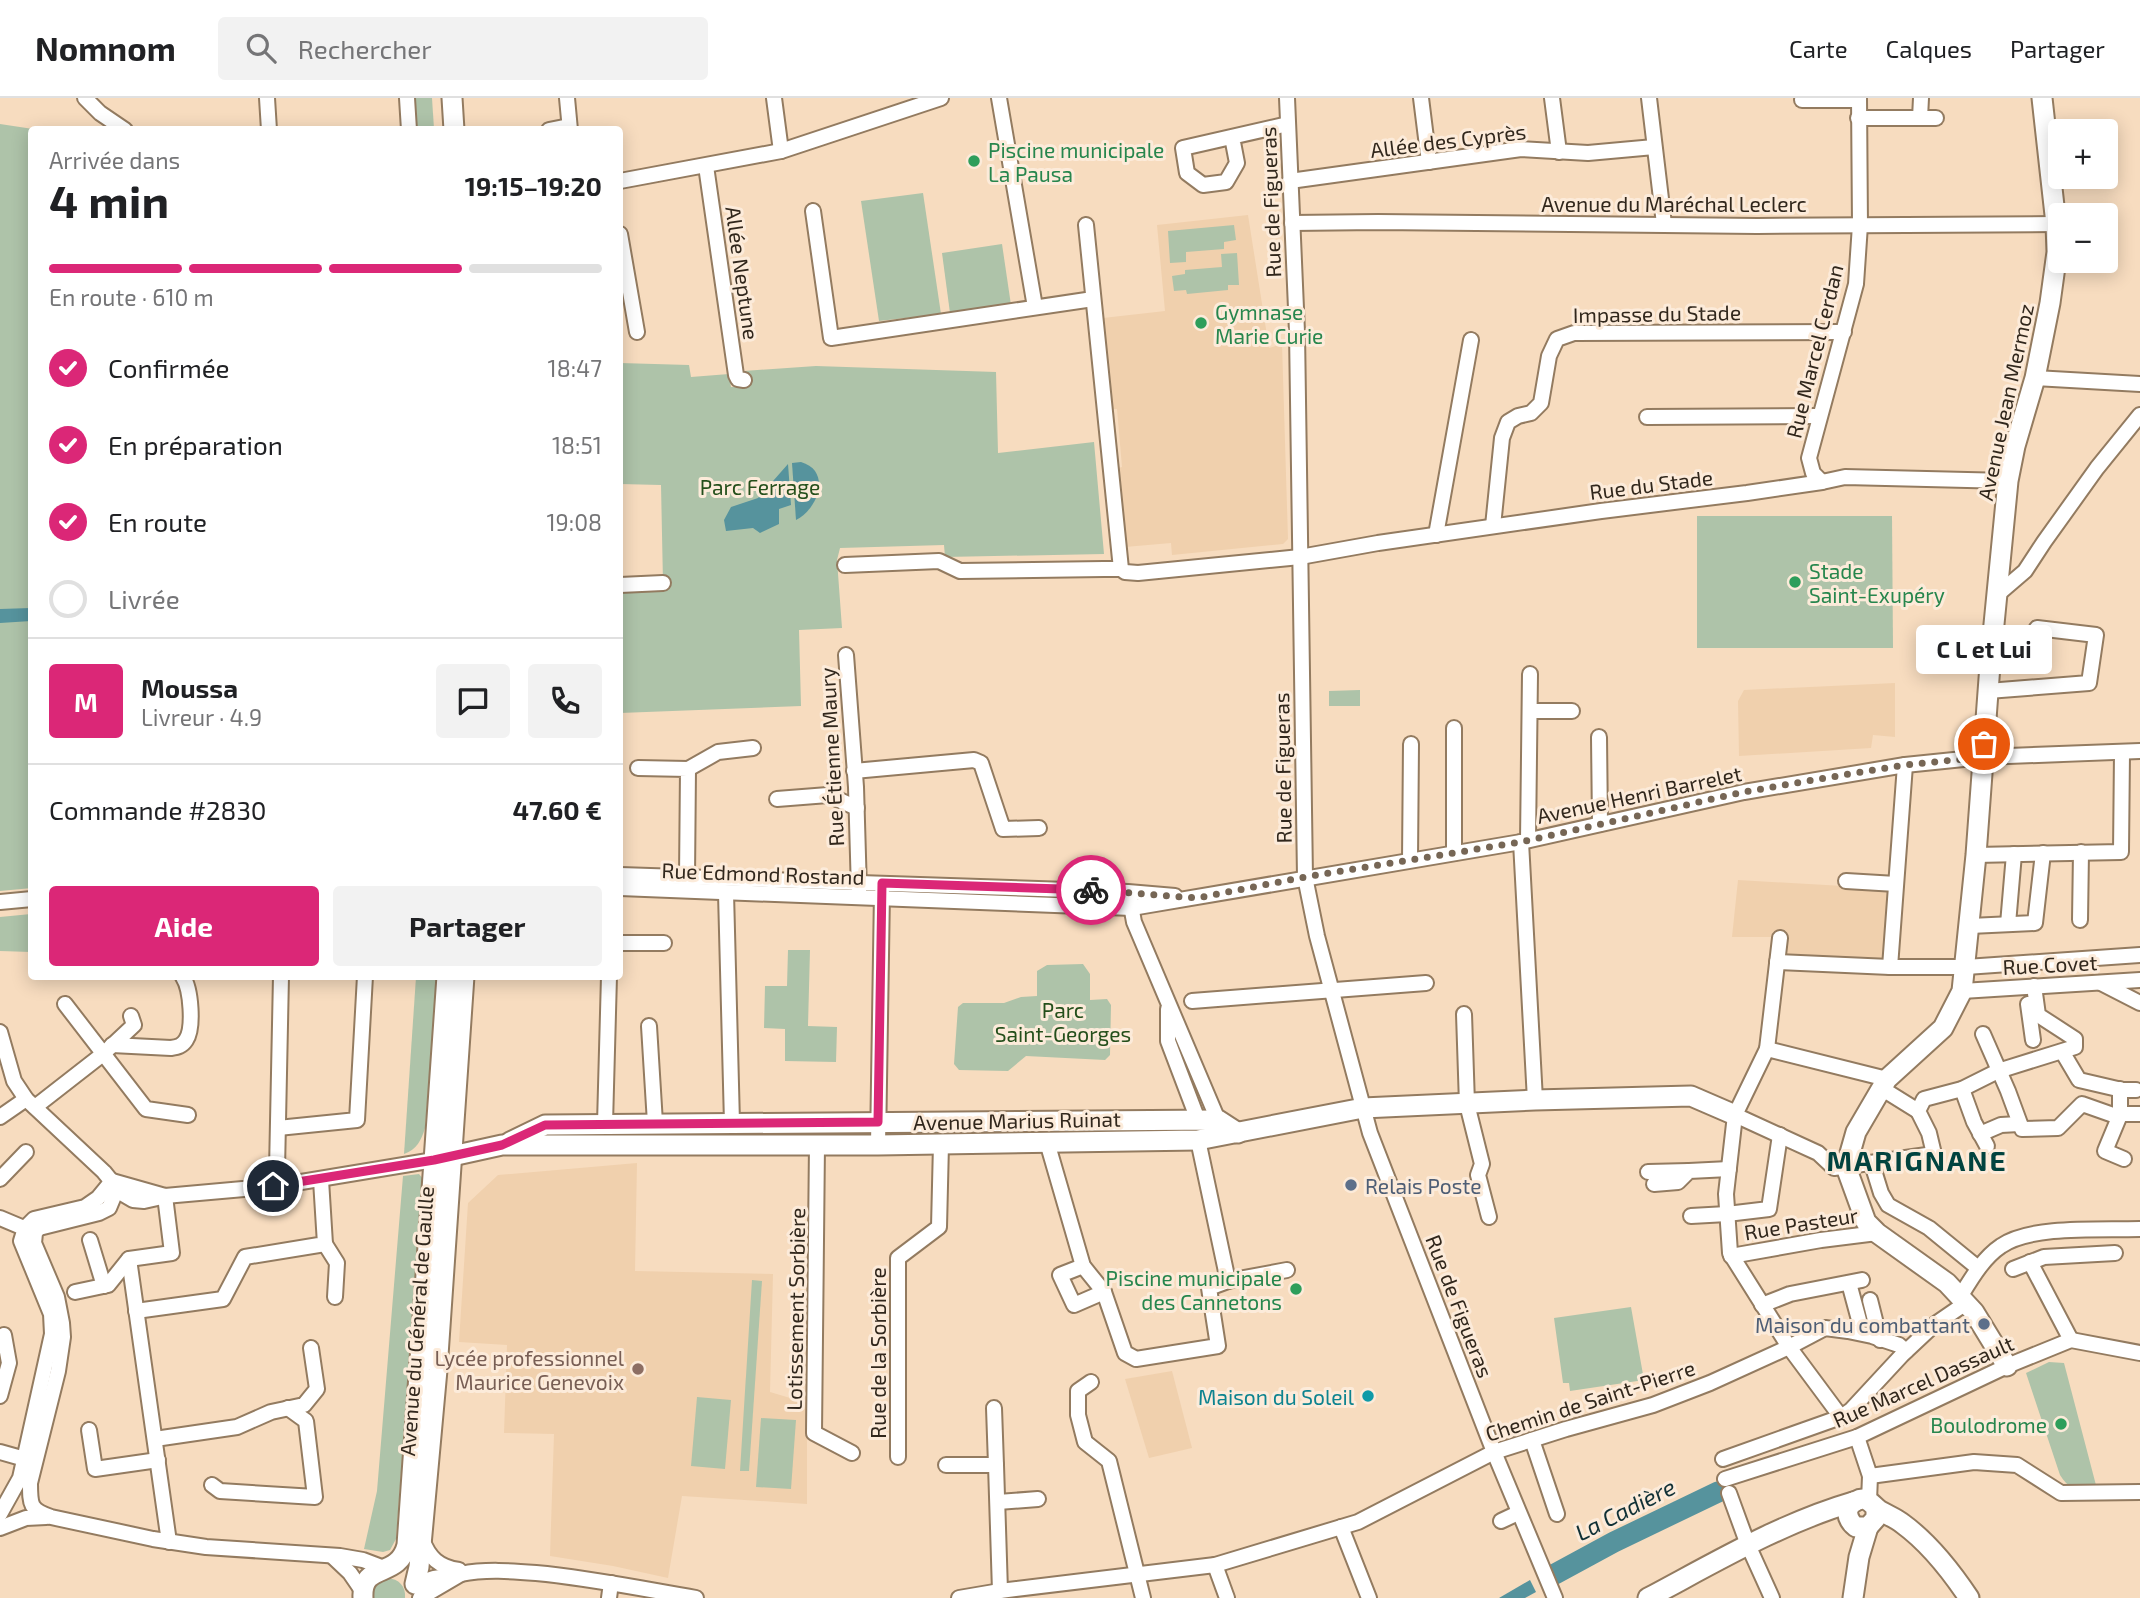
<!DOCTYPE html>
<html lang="fr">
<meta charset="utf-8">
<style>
body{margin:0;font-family:"Exo 2",sans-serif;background:#f2f2f2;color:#202124;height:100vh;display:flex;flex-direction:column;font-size:26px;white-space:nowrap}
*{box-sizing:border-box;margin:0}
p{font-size:23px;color:#757577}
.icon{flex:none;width:38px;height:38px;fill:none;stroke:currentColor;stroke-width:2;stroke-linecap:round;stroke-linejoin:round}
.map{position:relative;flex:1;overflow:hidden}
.details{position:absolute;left:28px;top:28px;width:595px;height:854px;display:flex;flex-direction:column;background:#fff;border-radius:7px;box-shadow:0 4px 18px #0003}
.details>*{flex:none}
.tools{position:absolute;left:2048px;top:21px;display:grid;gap:14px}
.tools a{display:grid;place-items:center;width:70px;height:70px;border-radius:7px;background:#fff;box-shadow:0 4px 18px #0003;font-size:35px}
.pin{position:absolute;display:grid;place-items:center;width:60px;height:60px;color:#fff;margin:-30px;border:4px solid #fff;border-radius:50%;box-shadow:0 2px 7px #0007}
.courier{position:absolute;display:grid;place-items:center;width:70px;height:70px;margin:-35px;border:5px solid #db2777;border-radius:50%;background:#fff;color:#222;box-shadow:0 2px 9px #0007}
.bubble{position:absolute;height:49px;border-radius:7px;background:#fff;box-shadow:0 4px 18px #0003;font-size:23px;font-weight:700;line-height:49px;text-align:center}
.head em{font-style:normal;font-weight:700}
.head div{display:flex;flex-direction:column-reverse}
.head{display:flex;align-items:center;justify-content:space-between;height:119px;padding:0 21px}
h1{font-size:46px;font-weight:700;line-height:52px}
.bar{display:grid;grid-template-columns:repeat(4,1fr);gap:10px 7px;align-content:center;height:84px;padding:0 21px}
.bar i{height:9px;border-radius:5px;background:#e0e0e0}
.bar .selected{background:#db2777}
.bar p{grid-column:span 4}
.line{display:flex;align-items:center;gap:18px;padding:0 21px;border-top:2px solid #e0e0e0}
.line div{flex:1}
.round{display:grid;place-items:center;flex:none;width:74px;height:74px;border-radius:7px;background:#f2f2f2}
ol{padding:0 21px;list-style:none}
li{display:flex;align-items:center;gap:21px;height:77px}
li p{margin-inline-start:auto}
li .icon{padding:7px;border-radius:50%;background:#db2777;color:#fff;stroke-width:4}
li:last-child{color:#757577}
li i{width:38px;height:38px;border:4px solid #e0e0e0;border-radius:50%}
.button{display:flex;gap:14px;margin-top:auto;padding:14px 21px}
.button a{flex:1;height:80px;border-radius:7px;background:#db2777;color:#fff;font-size:28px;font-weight:700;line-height:80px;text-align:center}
.button a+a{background:#f2f2f2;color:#202124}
header{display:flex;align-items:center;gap:42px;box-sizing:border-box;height:98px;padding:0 35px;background:#fff;border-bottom:2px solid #e0e0e0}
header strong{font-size:33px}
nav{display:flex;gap:38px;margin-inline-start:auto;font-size:24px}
.search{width:490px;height:63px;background:#f2f2f2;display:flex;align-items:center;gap:18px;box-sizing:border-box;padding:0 24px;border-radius:7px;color:#757577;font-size:26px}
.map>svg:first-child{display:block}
.built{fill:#f0d0ad}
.green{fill:#aec3a9}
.water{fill:#56939d}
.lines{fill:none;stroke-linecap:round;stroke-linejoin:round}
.river{stroke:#56939d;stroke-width:21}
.street-casing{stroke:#937b60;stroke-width:18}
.secondary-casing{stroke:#937b60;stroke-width:23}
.street{stroke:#fff;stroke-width:14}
.secondary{stroke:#fff;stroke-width:19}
.done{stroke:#766655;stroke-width:7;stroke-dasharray:0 12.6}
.route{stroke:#db2777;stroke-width:9}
.leisure-dot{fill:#2e9e5b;stroke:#fcebda;stroke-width:2.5}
.service-dot{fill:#5c6f8a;stroke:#fcebda;stroke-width:2.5}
.education-dot{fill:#8d6e63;stroke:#fcebda;stroke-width:2.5}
.culture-dot{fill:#0f9aa8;stroke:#fcebda;stroke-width:2.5}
.labels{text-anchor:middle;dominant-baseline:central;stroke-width:6;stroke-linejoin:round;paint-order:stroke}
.street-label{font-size:21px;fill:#31271c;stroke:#fcebda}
.leisure-label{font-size:21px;fill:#27864d;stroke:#fcebda;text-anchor:start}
.park-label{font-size:21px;fill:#244f1b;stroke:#fcebda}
.service-label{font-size:21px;fill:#4e5e75;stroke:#fcebda;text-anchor:start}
.education-label{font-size:21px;fill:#785e54;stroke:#fcebda;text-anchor:end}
.culture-label{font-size:21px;fill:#0d838f;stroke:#fcebda;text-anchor:end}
.water-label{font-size:23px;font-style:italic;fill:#103035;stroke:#fcebda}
.district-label{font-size:28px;font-weight:bold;letter-spacing:2px;fill:#01433f;stroke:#fcebda}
</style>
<header>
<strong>Nomnom</strong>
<div class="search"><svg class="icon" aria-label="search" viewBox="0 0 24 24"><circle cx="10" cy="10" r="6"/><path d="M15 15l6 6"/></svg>Rechercher</div>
<nav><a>Carte</a><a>Calques</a><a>Partager</a></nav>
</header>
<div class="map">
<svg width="2140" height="1500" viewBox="0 0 2140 1500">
<rect width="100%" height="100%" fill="#f7dcbf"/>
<g class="built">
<path d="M1248,117l21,133 13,-4 6,195 -5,5 -111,11 -1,-12 -46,4 -7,-79 4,-1 -5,-58h-5l-9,-91 62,-7 -8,-86z"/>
<path d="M1895,585v54l-22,-2 -2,13 -132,8 -1,-55 6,-11z"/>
<path d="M1738,782l158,9 -6,73 -109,-4 1,-21h-50z"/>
<path d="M637,1065l-2,108 138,3 -3,118 37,11v101l-125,-8 -14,82 -55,-12 -63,-10 4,-122 -50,-1 3,-88 -48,-3 9,-139 30,-28z"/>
<path d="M1172,1273l20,77 -43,10 -24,-79z"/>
</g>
<g class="green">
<path d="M410,0h22l2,31h-22z"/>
<path d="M0,26l33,5 -1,1v758l-32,3z"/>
<path d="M923,95l18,121 -62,7 -18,-120z"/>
<path d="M1234,127l2,15 -12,2v7l-38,3v10l-16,1 -2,-32z"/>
<path d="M1002,146l9,61 -61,8 -8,-60z"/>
<path d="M1237,155l2,32h-11v5l-41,4 -1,-4 -12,1 -2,-15 13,-2v-4l37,-3 -1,-13z"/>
<path d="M620,265l69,2 2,12 38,-3 2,13 14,-1 -1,-15 72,-5 180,6 2,81 96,-11 10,112 -159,3 -1,-12 -104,3 -3,12 5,68 -43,2 2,76 -181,7v-122l43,-8 -2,-98 -41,-1z"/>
<path d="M1697,418h195l1,132h-196z"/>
<path d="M1360,592v16h-31v-15z"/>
<path d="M31,816v38l-31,-1v-34z"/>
<path d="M788,852h22l-2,76 29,1 -1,35 -51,-1v-32l-21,-1 1,-42h22z"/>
<path d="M1083,866l7,10v26l17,-1 4,6 -1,50 -5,5 -79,-4 -18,15 -49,-1 -5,-6 4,-57 5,-4h41l17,-6 16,-1v-25l10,-6z"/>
<path d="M416,879h21l-12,151c-4,13 -8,21 -21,26z"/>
<path d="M419,1076l4,5 -27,360 -6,11 -7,2 -19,-3 13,-58 26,-315z"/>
<path d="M752,1182l10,1 -13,190h-9z"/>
<path d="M1631,1209l13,73 -74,11 -1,-8h-6l-9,-65z"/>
<path d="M2049,1264l15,1 33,126c-19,1 -26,3 -37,-14l-34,-102z"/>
<path d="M697,1299l34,3 -6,69 -34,-3z"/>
<path d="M761,1320l35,2 -5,69 -35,-2z"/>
<path d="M387,1480c12,1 19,8 18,20h-33c2,-12 4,-15 15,-20z"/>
</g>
<g class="water">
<path d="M801,364c31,9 17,47 -5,58l-4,-57z"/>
<path d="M788,366l3,41 -12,4v15l-19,9 -7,-5 -27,3 -2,-11 7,-13 27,-9z"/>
<path d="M31,510v13l-31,2v-14z"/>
<path d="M1530,1482l6,12 -11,6h-26z"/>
</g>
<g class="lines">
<path class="river" d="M1555,1476l59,-32 104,-50"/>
<g class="street-casing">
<g id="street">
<path d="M85,0l15,15 25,17"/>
<path d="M267,0l2,32"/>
<path d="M407,0l2,32"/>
<path d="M567,0l3,32"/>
<path d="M774,0l7,53"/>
<path d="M999,0l36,209"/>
<path d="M1287,0l10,234 8,545 12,59 53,197 124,319 61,146"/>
<path d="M1421,0l8,64"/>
<path d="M1552,0l7,54"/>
<path d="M1649,0l15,126"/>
<path d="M1802,2h57"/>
<path d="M1858,20h78"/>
<path d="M1920,20l1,-20"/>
<path d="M549,32l20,-4"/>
<path d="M1232,39l5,26 -11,19 -23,3 -16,-12 -4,-25 105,-24"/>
<path d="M706,68l30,209 2,4 6,1"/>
<path d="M620,83l161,-30 160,-53"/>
<path d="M1290,83l231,-32 67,4 66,-6"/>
<path d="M813,113l18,127 262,-39"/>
<path d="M1292,125l86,-1 379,4 299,-2"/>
<path d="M1086,127l35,344"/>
<path d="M620,136l17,98"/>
<path d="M2035,280l105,6"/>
<path d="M1647,319l172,-1"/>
<path d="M1822,384l-9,-9 -4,-15 47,-174 4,-59 -1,-127"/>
<path d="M1493,428l9,-88 6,-16 10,-6 13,-3 10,-10 8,-47 8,-17 17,-6 270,-1"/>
<path d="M1436,437l35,-195"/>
<path d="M845,467l94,-4 21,10 144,-2h17l4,3 13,1 162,-16 78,-14 223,-32 146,-18 75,-11 23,-5 163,4"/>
<path d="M620,487l43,-2"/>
<path d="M1997,497l28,-24 19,-29 53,-74 43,-53"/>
<path d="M846,557l10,132 3,104"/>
<path d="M1988,593l101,-8 7,-48 -59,-7"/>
<path d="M1530,613h42"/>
<path d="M1599,639l1,87"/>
<path d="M638,670l50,1 -1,108"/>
<path d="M688,671l30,-17 35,-4"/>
<path d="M854,673l120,-11 7,3 22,66 36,-1"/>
<path d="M777,701l51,-4 29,13"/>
<path d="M1528,742l2,-166"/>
<path d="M1521,744l14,258"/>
<path d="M1454,755v-125"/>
<path d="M1976,757l145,-3 1,-99"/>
<path d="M1410,762l1,-116"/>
<path d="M620,777l508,17 47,4"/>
<path d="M1846,783l50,3"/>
<path d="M620,790l512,20 389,-66 223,-50 161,-27 78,-8 157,-6"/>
<path d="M726,795l6,230"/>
<path d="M1130,802l4,22 84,198"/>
<path d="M0,804l32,-3"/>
<path d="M2080,822l1,-68"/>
<path d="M2008,826l6,-70"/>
<path d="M1970,828l65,-3 8,-70"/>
<path d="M620,845h44"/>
<path d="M1777,864l113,5h76l174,-12"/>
<path d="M1890,869l15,-202"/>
<path d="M2101,885l39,20"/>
<path d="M1962,893l178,-11"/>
<path d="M1192,903l234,-18"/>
<path d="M65,906l81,105 42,6"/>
<path d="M2028,906l5,36"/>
<path d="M1168,911v32l30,79"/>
<path d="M1464,916l3,90 15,60 -4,11 11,42"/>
<path d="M649,928l6,97"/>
<path d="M0,934l14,49 12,18 78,73 17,21 12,7 11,1 18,-4"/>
<path d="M1983,936l25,57 14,38 36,-1 24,-24 34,12 7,-2h17"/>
<path d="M112,947l59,3c7,-1 11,-2 15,-8 8,-12 5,-51 -3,-63"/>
<path d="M1767,951l13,-111"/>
<path d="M2063,955l16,27 43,10h14"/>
<path d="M1881,990l37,23"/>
<path d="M1962,991l12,33 13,24"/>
<path d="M2120,991v26l-15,36 19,8"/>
<path d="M35,1009l68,-53 31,-29 -3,-9"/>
<path d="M1735,1017l83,38 16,15 100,-14"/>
<path d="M0,1019l26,-18"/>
<path d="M605,1026l4,-148"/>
<path d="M278,1030l79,-8 8,-144"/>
<path d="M1980,1036l21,-9 18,-1"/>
<path d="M1047,1044l36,124 21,26 21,61 11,6 82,-13 -9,-58 19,-7 -30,-141"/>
<path d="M817,1046l-3,289 38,20"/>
<path d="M878,1047l4,-253"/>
<path d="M1937,1061l-3,-5 -5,-21 -11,-22 6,-12 38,-10 36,-18 77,-24v-8l-37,-24 -4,-29"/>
<path d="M1872,1066l9,29 7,12 41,23 49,40"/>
<path d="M277,1072l4,-194"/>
<path d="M1648,1074l41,-1"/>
<path d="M0,1081l26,-27"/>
<path d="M112,1083l2,15 -5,12 -10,5 -60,15 -4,5 -1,10 23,54 5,26 1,14 -5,34 -28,112c0,22 0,27 21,34l102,22 53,8 134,9 23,4 21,8"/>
<path d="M112,1083l53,15 112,-10 157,-26"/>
<path d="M1654,1086l24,-2 11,-11 40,-2"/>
<path d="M1691,1118l36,-2 42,-5 11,-74"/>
<path d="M0,1120l31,13"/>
<path d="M90,1142l14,46"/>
<path d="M325,1146l12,19 -2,34"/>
<path d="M1731,1158l90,-16 56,-7"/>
<path d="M129,1161l40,283"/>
<path d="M2030,1164l41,78"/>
<path d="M1083,1168l-23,9 14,30 30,-13"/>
<path d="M2013,1171l31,-12 71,-4"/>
<path d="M1228,1183l59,-11"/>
<path d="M1849,1185l10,37"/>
<path d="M75,1194l33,-7 21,-26 43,-6 -7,-57"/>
<path d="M1960,1199c11,-18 23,-39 41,-51 29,-21 102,-16 139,-17"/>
<path d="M1870,1202l10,40"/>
<path d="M1762,1207l28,-11 72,-14"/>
<path d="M136,1213l87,-12 22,-42 80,-13 -4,-64"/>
<path d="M1091,1284l-13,9v24l7,27 24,19 34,137"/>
<path d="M0,1298l9,-33 -5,-28"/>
<path d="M994,1310l2,57"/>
<path d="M1841,1319l-52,-70 -59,-94 -4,-59 9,-79 32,-66 120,30"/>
<path d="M89,1332l6,39 63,-9"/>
<path d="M1857,1339l13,39 -1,25"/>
<path d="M155,1341l82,-12 34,-15 33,-7 13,-16 -6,-41"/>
<path d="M1532,1342l25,74"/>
<path d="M0,1354l32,9"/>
<path d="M898,1359v-199l41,-31 2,-83"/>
<path d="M1723,1361l118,-42 10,-7 51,-55 32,-30 32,-22"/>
<path d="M946,1367h50l4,126"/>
<path d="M1870,1378l104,-14 43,3 44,28 79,-1"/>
<path d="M1725,1381l132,-42 150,-71 64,-26 69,13"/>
<path d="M212,1387l8,6 95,6 -9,-76 -18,-13"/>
<path d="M1729,1395l19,52 24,53"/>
<path d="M998,1404l40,-3"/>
<path d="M0,1416l20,-36 32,-144 -1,-20 -30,-73 4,-13 9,-9 51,-12 13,-9 14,-17"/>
<path d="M1501,1423l17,-8"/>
<path d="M1341,1429l28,71"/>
<path d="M0,1430l26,-10 20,-1"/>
<path d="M422,1441c7,19 17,28 37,31"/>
<path d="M332,1458l18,17 13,19"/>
<path d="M1215,1467l12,33"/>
<path d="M461,1476c24,-5 50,-3 75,-1 54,5 107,16 160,25"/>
<path d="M415,1486l19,-6 27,-4 -41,24"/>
<path d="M609,1500l2,-15"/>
<path d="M959,1500l41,-7 215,-26 143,-43 136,-70 72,-23 87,-24 57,-22 79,-36 36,-19 23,3 24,5 27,9 7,6"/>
</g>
</g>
<g class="secondary-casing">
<g id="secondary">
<path d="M452,0l2,32"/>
<path d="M510,1044l35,-17 673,-5 20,13"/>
<path d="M434,1062l68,-15h376l320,-5 165,-32 172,-8 156,-4 44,19"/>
<path d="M2007,1268l-33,-54 -27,-29 -70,-50 -11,-11 -20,-55 10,-35 31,-53 56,-51 19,-37 14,-136 14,-190 18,-184 7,-35 20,-68 15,-75 7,-51 -1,-28 -14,-126"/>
<path d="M1876,1410v10l-8,9h-12c-9,-7 -13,-20 0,-26 11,-6 16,4 23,9 8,5 17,8 24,14 26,19 48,47 66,74"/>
<path d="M415,1486l4,-17 18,-197 27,-394"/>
<path d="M363,1500c-2,-37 35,-18 44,-53l40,-569"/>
<path d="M1648,1500c66,-35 133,-75 205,-96"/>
<path d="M1853,1500l6,-41 9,-30"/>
</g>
</g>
<use href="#street" class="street"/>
<use href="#secondary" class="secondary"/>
</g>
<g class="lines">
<path class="done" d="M1091,792l106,8 108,-21 216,-35 223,-50 75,-13 86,-14 78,-8 1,-13"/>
<path class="route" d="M273,1088l161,-26 68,-15 43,-20 333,-3 4,-239 209,7"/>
</g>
<g class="leisure-dot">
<circle cx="974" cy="63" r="7"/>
<circle cx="1201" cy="225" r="7"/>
<circle cx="1795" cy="484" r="7"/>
<circle cx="1296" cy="1191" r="7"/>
<circle cx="2061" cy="1326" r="7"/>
</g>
<g class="service-dot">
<circle cx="1351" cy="1087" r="7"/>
<circle cx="1984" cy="1226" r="7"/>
</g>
<circle class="education-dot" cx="638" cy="1271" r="7"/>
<circle class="culture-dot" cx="1368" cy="1298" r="7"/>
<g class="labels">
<g class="street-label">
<text transform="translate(1448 42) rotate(-7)">Allée des Cyprès</text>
<text transform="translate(1270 104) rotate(-92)">Rue de Figueras</text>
<text x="1674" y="105">Avenue du Maréchal Leclerc</text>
<text transform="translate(743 175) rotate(82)">Allée Neptune</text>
<text transform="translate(1657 215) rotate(-1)">Impasse du Stade</text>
<text transform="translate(1814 253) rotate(-76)">Rue Marcel Cerdan</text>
<text transform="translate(2005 304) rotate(-78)">Avenue Jean Mermoz</text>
<text transform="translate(1651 386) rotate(-7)">Rue du Stade</text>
<text transform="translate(831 659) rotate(-93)">Rue Étienne Maury</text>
<text transform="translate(1282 670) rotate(-91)">Rue de Figueras</text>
<text transform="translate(1639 696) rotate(-12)">Avenue Henri Barrelet</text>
<text transform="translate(763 775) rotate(2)">Rue Edmond Rostand</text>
<text transform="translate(2050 866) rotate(-3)">Rue Covet</text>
<text transform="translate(1017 1022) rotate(-1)">Avenue Marius Ruinat</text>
<text transform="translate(1801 1125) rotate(-9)">Rue Pasteur</text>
<text transform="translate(1460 1208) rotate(69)">Rue de Figueras</text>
<text transform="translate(795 1211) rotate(-89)">Lotissement Sorbière</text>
<text transform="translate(416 1223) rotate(-86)">Avenue du Général de Gaulle</text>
<text transform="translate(877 1255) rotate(-90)">Rue de la Sorbière</text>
<text transform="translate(1923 1283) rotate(-24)">Rue Marcel Dassault</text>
<text transform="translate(1590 1302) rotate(-18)">Chemin de Saint-Pierre</text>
</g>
<g class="leisure-label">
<text x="988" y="51">Piscine municipale<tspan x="988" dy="24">La Pausa</tspan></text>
<text x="1215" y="213">Gymnase<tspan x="1215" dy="24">Marie Curie</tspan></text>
<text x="1809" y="472">Stade<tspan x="1809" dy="24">Saint-Exupéry</tspan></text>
<text x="1282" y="1179" text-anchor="end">Piscine municipale<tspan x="1282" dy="24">des Cannetons</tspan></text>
<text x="2047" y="1326" text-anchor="end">Boulodrome</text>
</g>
<g class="park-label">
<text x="760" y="388">Parc Ferrage</text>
<text x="1063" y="911">Parc<tspan x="1063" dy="24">Saint-Georges</tspan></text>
</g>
<g class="service-label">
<text x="1365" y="1087">Relais Poste</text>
<text x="1970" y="1226" text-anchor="end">Maison du combattant</text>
</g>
<g class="education-label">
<text x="624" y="1259">Lycée professionnel<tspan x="624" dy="24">Maurice Genevoix</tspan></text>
</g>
<g class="culture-label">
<text x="1354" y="1298">Maison du Soleil</text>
</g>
<g class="water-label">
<text transform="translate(1625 1411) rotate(-27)">La Cadière</text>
</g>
<g class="district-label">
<text x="1917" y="1062">MARIGNANE</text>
</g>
</g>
</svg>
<div class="tools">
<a>+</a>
<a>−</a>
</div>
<div class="pin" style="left:1984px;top:646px;background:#ea580c"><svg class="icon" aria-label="bag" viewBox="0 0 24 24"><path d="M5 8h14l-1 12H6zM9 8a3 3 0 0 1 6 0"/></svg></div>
<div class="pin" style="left:273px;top:1088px;background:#1f2937"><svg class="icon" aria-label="home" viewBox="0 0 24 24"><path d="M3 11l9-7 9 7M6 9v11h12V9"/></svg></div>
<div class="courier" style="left:1091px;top:792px"><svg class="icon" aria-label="bike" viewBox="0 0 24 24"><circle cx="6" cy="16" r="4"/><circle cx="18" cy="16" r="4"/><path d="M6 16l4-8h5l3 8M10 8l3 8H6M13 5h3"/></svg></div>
<div class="bubble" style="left:1916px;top:527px;width:136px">C L et Lui</div>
<section class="details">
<div class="head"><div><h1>4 min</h1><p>Arrivée dans</p></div><em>19:15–19:20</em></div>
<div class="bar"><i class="selected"></i><i class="selected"></i><i class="selected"></i><i></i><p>En route · 610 m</p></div>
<ol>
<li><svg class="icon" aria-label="check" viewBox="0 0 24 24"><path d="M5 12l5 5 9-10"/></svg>Confirmée<p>18:47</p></li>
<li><svg class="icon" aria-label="check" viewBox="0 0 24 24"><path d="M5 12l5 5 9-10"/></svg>En préparation<p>18:51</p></li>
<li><svg class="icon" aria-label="check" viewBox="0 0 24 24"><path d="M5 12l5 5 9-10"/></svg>En route<p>19:08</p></li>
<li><i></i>Livrée</li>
</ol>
<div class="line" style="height:126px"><b class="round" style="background:#db2777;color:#fff">M</b><div><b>Moussa</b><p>Livreur · 4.9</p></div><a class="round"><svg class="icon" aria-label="chat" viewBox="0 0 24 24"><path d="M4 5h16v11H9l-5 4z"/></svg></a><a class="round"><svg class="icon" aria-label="phone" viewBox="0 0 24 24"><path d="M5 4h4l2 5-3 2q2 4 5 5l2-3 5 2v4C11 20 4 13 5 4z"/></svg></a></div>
<div class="line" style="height:91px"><div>Commande #2830</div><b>47.60 €</b></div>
<div class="button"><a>Aide</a><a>Partager</a></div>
</section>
</div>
